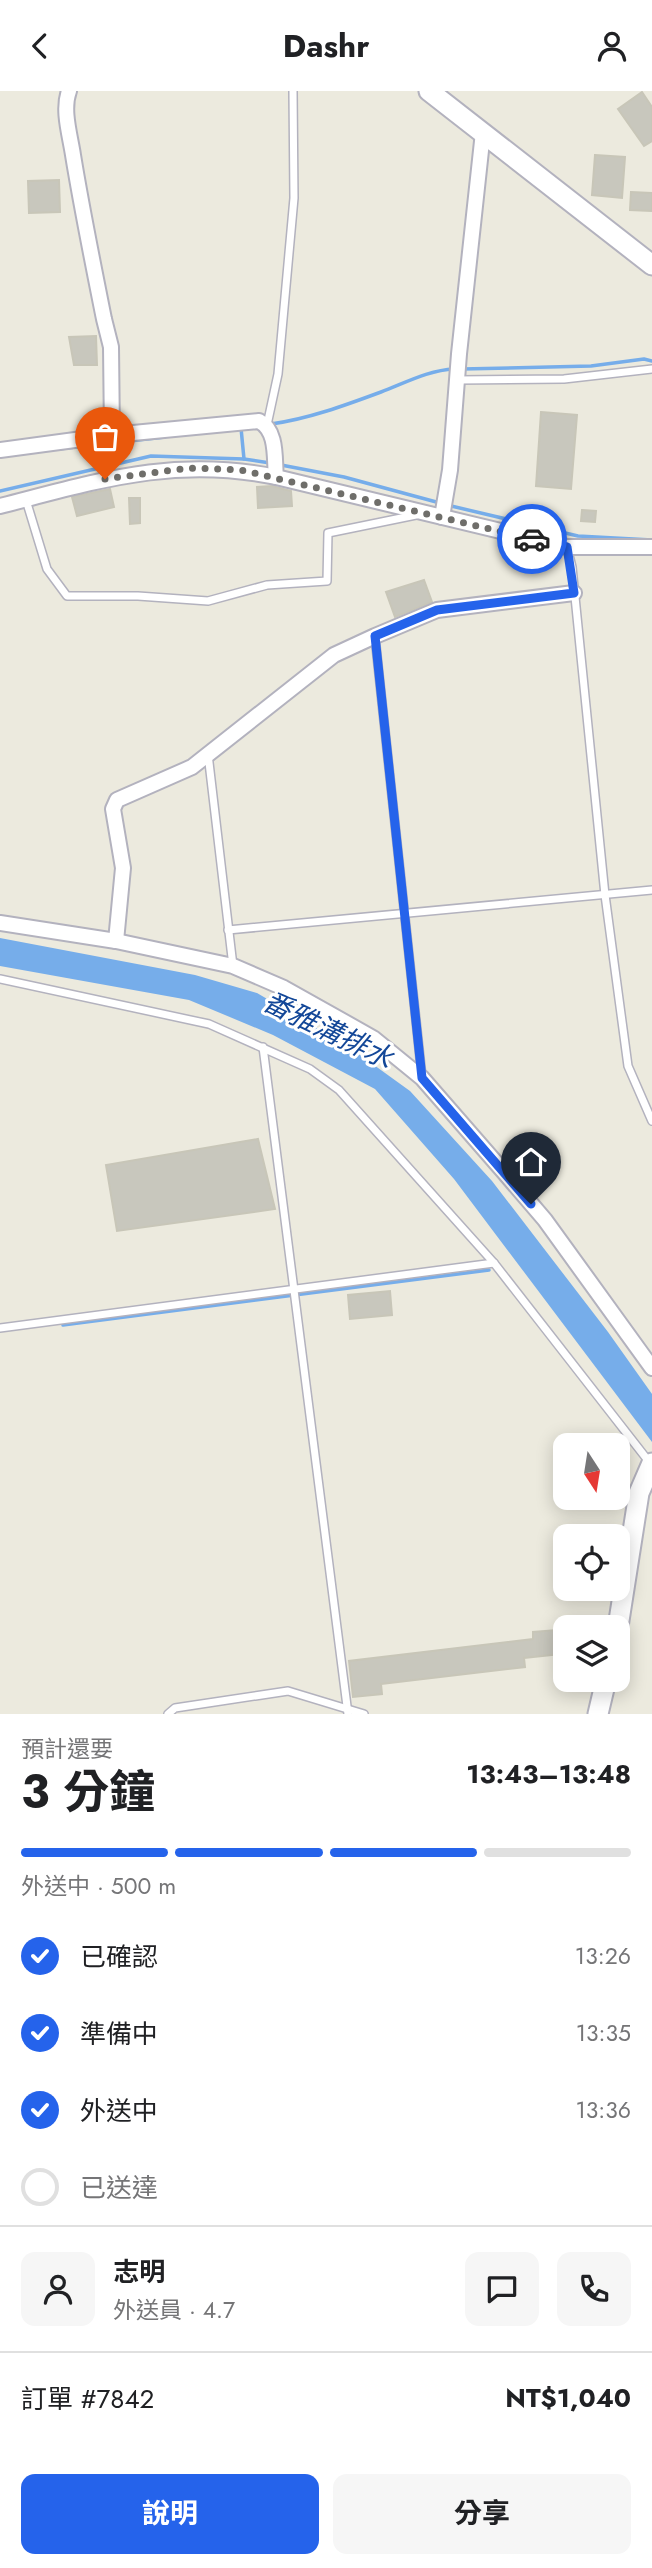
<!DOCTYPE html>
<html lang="zh-TW">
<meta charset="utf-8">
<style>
body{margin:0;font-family:Jost,"Noto Sans TC",sans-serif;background:#f6f6f6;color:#202124;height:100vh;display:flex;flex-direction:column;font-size:26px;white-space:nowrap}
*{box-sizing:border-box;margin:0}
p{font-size:23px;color:#757577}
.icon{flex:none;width:38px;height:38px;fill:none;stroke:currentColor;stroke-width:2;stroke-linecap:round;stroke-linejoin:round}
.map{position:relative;height:1623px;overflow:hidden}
.drawer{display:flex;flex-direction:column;background:#fff;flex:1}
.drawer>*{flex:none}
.needle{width:46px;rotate:168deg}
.tools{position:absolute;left:553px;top:1342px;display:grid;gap:14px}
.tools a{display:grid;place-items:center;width:77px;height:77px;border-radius:14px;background:#fff;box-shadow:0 4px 18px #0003;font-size:35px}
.pin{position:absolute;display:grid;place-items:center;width:60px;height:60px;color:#fff;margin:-72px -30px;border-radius:50% 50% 50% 0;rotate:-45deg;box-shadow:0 0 7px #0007}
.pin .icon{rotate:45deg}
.courier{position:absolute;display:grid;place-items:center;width:70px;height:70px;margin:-35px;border:5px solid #2563eb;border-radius:50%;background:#fff;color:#222;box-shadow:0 2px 9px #0007}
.summary em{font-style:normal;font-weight:700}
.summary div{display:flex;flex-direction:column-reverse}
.summary{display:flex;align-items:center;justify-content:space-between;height:119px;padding:0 21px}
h1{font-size:46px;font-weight:700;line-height:52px}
.bar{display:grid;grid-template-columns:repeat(4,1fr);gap:10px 7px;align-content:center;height:84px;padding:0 21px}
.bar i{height:9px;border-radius:5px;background:#e0e0e0}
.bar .active{background:#2563eb}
.bar p{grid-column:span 4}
.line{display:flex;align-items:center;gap:18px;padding:0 21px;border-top:2px solid #e0e0e0}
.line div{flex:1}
.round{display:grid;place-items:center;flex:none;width:74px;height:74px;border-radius:14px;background:#f6f6f6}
ol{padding:0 21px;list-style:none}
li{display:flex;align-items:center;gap:21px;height:77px}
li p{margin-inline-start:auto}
li .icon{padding:7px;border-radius:50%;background:#2563eb;color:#fff;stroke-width:4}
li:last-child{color:#757577}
li i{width:38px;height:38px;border:4px solid #e0e0e0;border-radius:50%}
.primary-button{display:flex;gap:14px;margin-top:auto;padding:14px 21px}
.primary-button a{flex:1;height:80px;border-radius:14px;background:#2563eb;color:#fff;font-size:28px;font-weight:700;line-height:80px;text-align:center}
.primary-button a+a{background:#f6f6f6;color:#202124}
header{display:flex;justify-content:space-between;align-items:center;height:91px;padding:0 21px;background:#fff;font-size:32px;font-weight:700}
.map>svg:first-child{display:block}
.water{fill:#76adea}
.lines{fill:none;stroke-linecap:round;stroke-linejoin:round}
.stream{stroke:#76adea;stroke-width:3.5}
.building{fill:#c8c7bd;stroke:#c8c6b8;stroke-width:2}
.lane-casing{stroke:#b3b2be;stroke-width:10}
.street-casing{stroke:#b3b2be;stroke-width:18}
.secondary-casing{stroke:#b3b2be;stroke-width:23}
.lane{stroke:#fff;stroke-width:7}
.street{stroke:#fff;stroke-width:14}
.secondary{stroke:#fff;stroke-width:19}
.done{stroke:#6f6e6a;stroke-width:7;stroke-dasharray:0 12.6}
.route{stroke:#2563eb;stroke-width:9}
.labels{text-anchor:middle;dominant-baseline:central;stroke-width:6;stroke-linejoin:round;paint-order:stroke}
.water-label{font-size:28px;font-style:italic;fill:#134798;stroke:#fff}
</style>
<header><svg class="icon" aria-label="back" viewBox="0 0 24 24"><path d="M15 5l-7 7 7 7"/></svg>Dashr<svg class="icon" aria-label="person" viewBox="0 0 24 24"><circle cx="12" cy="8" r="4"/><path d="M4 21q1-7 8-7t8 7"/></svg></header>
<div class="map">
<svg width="652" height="1623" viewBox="0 0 652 1623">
<rect width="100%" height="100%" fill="#eceade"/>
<path class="water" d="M0,847l195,37 62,18 92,54 61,44 82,90 116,151 44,62v48l-198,-263 -79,-90 -102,-54 -84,-35 -189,-34z"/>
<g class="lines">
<g class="stream">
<path d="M462,278l129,-3 53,-7 8,2"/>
<path d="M271,333c37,-5 75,-19 110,-32 24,-9 48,-22 73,-23"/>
<path d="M239,337h2l3,31"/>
<path d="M58,358l107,-12"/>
<path d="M281,374l63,12 96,26"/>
<path d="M0,400l151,-35 93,3 26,4"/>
<path d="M447,414l131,31 74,4"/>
<path d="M63,1234l426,-55"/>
</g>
</g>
<g class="building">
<path d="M642,1l10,15v34l-8,5 -26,-37z"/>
<path d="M595,64l30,2 -3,41 -30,-3z"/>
<path d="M59,89l1,32 -31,1 -1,-32z"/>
<path d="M631,101l21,1v18l-22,-1z"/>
<path d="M96,245l1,29h-23l-5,-28z"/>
<path d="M541,321l36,3 -6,74 -35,-3z"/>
<path d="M272,395l19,5 1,15 -34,2 -1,-21z"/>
<path d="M110,398l4,18 -37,9 -5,-19z"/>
<path d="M129,407h11v25l-10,1z"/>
<path d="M582,419l14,1 -1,11 -14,-1z"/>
<path d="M424,489l8,22 -37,15 -9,-25z"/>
<path d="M258,1048l17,70 -158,22 -11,-66z"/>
<path d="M390,1200l2,24 -42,4 -2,-24z"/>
<path d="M557,1539l3,24 -36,4 1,9 -144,17 1,10 -29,3 -4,-36 184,-22v-7z"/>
</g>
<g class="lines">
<g class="lane-casing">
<g id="lane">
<path d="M458,289l106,-1 88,-10"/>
<path d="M267,334l11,-51 16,-176 -1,-107"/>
<path d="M26,409l21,69 20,27h71l70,5 59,-16 60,-4 1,-48 88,-18"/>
<path d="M567,456l5,20 33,328 23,171 24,55"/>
<path d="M375,546l47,440"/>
<path d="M208,663l25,212"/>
<path d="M228,839l424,-40"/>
<path d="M0,888l209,45 101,45 29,21 155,173 156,200"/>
<path d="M263,956l85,667"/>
<path d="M0,1237l494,-65"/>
<path d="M168,1623l7,-6 113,-17 76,23"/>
</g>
</g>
<g class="street-casing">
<g id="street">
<path d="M69,0c-7,19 1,44 4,64 9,55 20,109 31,164l7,28 1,88"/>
<path d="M0,359l112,-15 147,-14c19,10 15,38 17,56l291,70h85"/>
<path d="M0,415c98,-25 174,-50 276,-29"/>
<path d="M442,426l8,-47 9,-116 24,-222"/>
<path d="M0,832l116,18 117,25 51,22 89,50 49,40 82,94 41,48 107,148"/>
<path d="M116,850l7,-73 -10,-59 4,-9 75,-33 142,-112 41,-19 62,-26 137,-17"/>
</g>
</g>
<g class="secondary-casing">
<g id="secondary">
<path d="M429,0l223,174"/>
<path d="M618,1536l21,-134 13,-30"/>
<path d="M598,1623l8,-34"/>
</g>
</g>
<use href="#lane" class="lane"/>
<use href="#street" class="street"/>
<use href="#secondary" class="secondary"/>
</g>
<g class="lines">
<path class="done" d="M105,388l84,-11 52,2 291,69"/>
<path class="route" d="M531,1113l-109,-126 -47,-442 62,-26 137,-17 -7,-46 -35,-8"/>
</g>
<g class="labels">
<g class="water-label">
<text transform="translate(328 939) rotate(26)">番雅溝排水</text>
</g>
</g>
</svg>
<div class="tools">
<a><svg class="needle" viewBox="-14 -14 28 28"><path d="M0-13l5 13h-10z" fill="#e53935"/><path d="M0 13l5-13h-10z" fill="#757577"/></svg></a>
<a><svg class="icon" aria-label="locate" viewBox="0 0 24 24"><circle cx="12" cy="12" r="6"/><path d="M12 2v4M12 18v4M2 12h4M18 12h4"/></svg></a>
<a><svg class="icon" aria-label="layers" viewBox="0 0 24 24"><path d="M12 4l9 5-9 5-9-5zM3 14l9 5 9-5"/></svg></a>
</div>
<div class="pin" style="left:105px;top:388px;background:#ea580c"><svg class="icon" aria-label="bag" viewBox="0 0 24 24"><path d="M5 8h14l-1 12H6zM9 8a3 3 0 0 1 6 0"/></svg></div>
<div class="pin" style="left:531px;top:1113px;background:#1f2937"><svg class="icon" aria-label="home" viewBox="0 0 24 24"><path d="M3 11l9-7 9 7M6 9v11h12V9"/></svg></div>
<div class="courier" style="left:532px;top:448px"><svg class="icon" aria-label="car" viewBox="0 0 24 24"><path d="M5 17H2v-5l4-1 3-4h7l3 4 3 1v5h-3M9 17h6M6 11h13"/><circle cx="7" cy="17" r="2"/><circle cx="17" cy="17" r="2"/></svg></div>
</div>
<section class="drawer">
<div class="summary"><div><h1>3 分鐘</h1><p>預計還要</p></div><em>13:43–13:48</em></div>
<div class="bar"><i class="active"></i><i class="active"></i><i class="active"></i><i></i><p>外送中 · 500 m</p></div>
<ol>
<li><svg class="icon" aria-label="check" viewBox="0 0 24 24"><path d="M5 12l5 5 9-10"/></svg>已確認<p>13:26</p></li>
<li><svg class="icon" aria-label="check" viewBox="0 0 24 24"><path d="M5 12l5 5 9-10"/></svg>準備中<p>13:35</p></li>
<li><svg class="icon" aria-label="check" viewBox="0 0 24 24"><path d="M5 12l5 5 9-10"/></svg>外送中<p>13:36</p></li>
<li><i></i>已送達</li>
</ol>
<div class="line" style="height:126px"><a class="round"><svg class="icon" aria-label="person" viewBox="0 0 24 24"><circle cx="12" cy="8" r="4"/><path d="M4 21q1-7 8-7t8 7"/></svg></a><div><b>志明</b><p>外送員 · 4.7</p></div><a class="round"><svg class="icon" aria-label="chat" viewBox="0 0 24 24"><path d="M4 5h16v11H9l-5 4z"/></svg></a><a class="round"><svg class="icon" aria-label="phone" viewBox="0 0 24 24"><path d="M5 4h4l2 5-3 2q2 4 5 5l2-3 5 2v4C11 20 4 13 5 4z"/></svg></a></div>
<div class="line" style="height:91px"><div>訂單 #7842</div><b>NT$1,040</b></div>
<div class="primary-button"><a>說明</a><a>分享</a></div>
</section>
